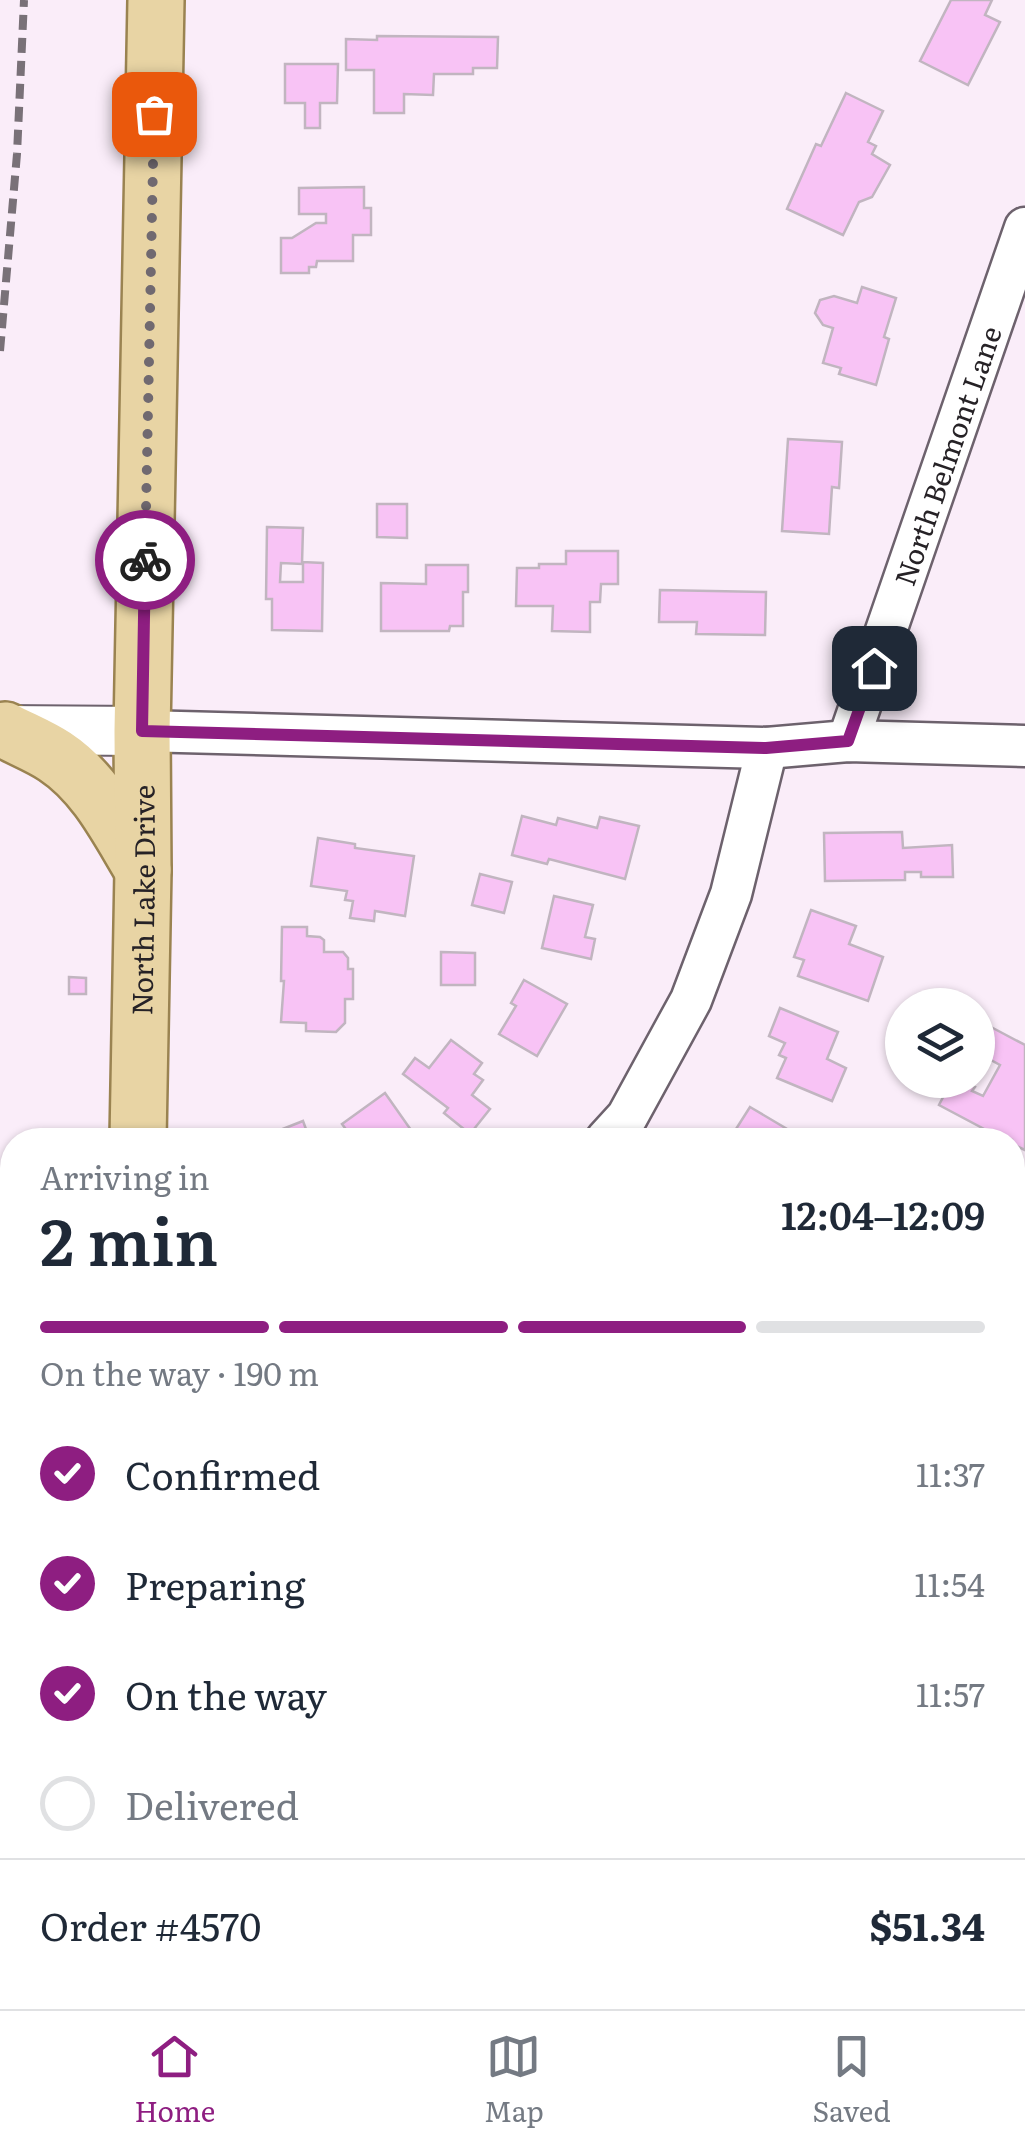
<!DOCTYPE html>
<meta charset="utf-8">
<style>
body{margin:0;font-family:Literata,serif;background:#f6f6f7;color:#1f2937;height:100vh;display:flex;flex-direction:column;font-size:38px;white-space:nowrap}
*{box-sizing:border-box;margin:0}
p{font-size:32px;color:#747a83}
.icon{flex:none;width:55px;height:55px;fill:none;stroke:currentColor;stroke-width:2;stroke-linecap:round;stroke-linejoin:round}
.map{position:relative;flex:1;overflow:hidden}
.side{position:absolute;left:0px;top:1128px;width:1025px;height:882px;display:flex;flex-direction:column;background:#fff;border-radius:40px 40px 0 0;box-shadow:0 2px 8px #0004}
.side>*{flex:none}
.tools{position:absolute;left:885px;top:988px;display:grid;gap:20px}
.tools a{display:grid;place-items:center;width:110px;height:110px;border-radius:50%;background:#fff;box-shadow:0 2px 8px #0004;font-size:50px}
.pin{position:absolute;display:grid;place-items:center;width:85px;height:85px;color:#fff;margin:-42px;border-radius:20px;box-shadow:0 5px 15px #0006}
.courier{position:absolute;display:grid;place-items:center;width:100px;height:100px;margin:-50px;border:8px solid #8e1e81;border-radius:50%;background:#fff;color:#222;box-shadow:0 2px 12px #0007}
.head em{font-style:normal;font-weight:600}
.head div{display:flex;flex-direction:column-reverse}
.head{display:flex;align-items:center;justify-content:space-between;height:170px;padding:0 40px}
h1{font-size:65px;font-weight:600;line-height:75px}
.bar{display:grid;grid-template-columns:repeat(4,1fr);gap:15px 10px;align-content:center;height:120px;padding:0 40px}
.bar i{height:12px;border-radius:8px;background:#e0e1e3}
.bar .current{background:#8e1e81}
.bar p{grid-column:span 4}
.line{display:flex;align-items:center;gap:25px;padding:0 40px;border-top:2px solid #e0e1e3}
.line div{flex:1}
ol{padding:0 40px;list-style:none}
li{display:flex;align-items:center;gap:30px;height:110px}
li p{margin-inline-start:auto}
li .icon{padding:10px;border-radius:50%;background:#8e1e81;color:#fff;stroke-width:4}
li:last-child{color:#747a83}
li i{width:55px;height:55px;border:5px solid #e0e1e3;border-radius:50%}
.tab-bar{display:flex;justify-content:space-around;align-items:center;height:140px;border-top:2px solid #e0e1e3;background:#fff;font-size:28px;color:#747a83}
.tab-bar a{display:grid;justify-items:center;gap:5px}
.tab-bar .current{color:#8e1e81}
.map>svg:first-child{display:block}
.building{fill:#f8c3f5;stroke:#c1b5c0;stroke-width:2.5}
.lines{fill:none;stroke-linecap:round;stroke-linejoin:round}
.minor-casing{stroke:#6d626d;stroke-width:45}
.tertiary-casing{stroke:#6d626d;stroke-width:52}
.primary-casing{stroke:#9a8351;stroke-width:60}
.minor{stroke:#fff;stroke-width:40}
.tertiary{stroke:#fff;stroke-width:48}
.primary{stroke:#e8d4a4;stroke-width:55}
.rail{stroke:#797178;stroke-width:8;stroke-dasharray:15 8;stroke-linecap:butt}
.done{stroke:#706970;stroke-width:10;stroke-dasharray:0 18}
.route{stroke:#8e1e81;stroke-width:12}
.labels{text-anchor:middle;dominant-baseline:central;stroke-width:8;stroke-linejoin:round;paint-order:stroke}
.street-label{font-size:28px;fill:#262226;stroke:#fff}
</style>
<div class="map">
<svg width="1025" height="2009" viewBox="0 0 1025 2009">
<rect width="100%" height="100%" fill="#faedf9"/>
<g class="building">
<path d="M951,0h41l-7,15 15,7 -32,63 -48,-24z"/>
<path d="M377,36l121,1 -1,31h-24v6h-39l-1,21 -29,-1v19h-30v-43h-28v-31l31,1z"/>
<path d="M285,64h53l-1,39h-17v25h-15v-25h-20z"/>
<path d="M846,93l37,18 -15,31 8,4 -4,8 18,11 -18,32 -13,5 -16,33 -56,-26 29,-65 5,2z"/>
<path d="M364,187v21h7v27h-18v26h-36l-1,6h-7v6h-28v-35h11l24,-15h10v-9h-27v-26z"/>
<path d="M862,287l34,11 -12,39 5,2 -13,46 -37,-11 2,-6 -18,-5 10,-35 -10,-3 -8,-12 5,-13 14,-4 23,7z"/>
<path d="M788,439l54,3 -3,46 -7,-1 -3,47 -47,-3z"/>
<path d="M377,504h30v34l-30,-1z"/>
<path d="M267,527l36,1 -1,36 -21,-1 -1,19h23v-20l20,1 -1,68 -50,-1v-31h-6z"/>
<path d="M566,551h52v33h-17l-1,18h-10v30l-38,-1 1,-25h-37l1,-38h22v-4h27z"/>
<path d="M426,565h42v27h-5v34h-13l-1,5h-68v-48l45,1z"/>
<path d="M660,590l106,2 -1,43 -69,-1 1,-12h-38z"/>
<path d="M522,816l34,9 2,-7 39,10 3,-11 39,9 -14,53 -76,-20 -2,5 -35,-9z"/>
<path d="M902,832l1,16 49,-3 1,32h-32v-5h-16v8l-80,1 -1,-48z"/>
<path d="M318,838l37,6v4l59,8 -9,60 -30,-5 -1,10 -24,-3 3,-17 -8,-1 2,-9 -36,-5z"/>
<path d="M480,874l32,8 -8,31 -32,-8z"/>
<path d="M554,896l39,9 -8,32 10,2 -4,20 -49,-11z"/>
<path d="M811,910l45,16 -7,18 34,13 -15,44 -70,-25 6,-16 -10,-3z"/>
<path d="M282,927h25v9l13,1 4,3v12h19l5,6v11h5v30h-8v24l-9,9 -30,-1v-8l-25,-1 3,-41h-3z"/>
<path d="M441,952l34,1v32h-34z"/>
<path d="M69,977l17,1v16h-17z"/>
<path d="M524,980l43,24 -30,52 -38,-22 17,-28 -5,-3z"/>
<path d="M780,1008l58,24 -11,27 19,9 -14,33 -55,-23 9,-20 -7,-3 6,-12 -16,-7z"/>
<path d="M991,1027l34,18v105l-13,-6v-4h-7l-66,-35 13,-25h10l13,7 -3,4 11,5 17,-31 -22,-12z"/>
<path d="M451,1040l31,23 -8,11 9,6 -11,15 18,14 -20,25 -26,-21 4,-5 -45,-34 12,-16 14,10z"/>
<path d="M385,1093l33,47h-64l-12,-16z"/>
<path d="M750,1107l37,22 -6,11h-52z"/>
<path d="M303,1121l7,19h-37l-3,-6z"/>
<path d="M1025,1826v60l-13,-7v-31z"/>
<path d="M335,1998h82l2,11h-100l-1,-2 18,-3z"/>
</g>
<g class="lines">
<g class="minor-casing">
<g id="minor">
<path d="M142,731l625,17 81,-7 177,5"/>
<path id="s1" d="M848,741l177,-513"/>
<path d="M606,1140l21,-23 64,-117 40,-106 36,-146"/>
<path d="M1012,1416l13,-12"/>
<path d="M0,1994l12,-45"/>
<path d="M548,2009l5,-11"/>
</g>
</g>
<g class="tertiary-casing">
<path id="tertiary" d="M3,730l139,1"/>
</g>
<g class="primary-casing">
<g id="primary">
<path d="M5,730c17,9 35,16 50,26 41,27 63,73 88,114"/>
<path id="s2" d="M138,1140l5,-270 -1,-139 14,-731"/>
<path d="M120,2009v-11"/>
</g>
</g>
<use href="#minor" class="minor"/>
<use href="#tertiary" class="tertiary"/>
<use href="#primary" class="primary"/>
<path class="rail" d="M0,351l17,-197 7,-154"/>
</g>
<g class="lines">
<path class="done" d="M145,560l9,-446"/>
<path class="route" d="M145,560l-3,171 624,17 82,-7 26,-73"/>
</g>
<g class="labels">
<g class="street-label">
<text stroke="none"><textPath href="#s1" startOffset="302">North Belmont Lane</textPath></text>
<text stroke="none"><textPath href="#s2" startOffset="240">North Lake Drive</textPath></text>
</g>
</g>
</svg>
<div class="tools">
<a><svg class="icon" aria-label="layers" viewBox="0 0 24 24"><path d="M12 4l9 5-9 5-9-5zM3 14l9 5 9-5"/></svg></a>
</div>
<div class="pin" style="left:154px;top:114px;background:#ea580c"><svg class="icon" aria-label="bag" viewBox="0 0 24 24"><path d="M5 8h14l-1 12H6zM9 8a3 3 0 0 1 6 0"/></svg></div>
<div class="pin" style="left:874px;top:668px;background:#1f2937"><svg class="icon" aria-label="home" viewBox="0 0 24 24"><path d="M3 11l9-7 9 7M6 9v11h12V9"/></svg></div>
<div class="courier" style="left:145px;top:560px"><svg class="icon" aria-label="bike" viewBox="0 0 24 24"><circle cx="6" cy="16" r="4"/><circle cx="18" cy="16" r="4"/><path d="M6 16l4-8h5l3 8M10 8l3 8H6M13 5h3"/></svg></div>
<section class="side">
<div class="head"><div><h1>2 min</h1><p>Arriving in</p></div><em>12:04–12:09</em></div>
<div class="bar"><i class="current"></i><i class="current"></i><i class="current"></i><i></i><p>On the way · 190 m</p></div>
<ol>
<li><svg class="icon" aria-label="check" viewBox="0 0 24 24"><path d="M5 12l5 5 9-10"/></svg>Confirmed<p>11:37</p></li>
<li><svg class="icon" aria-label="check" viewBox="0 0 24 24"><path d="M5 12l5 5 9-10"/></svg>Preparing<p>11:54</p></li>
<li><svg class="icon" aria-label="check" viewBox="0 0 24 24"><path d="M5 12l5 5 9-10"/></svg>On the way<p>11:57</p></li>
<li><i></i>Delivered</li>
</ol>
<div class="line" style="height:130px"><div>Order #4570</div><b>$51.34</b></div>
</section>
</div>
<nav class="tab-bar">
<a class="current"><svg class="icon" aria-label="home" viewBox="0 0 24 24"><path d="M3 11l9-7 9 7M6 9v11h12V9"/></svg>Home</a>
<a><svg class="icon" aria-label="map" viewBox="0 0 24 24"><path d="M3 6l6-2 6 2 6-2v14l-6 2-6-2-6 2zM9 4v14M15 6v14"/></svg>Map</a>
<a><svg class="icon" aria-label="saved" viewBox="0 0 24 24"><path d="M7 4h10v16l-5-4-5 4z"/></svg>Saved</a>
</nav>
